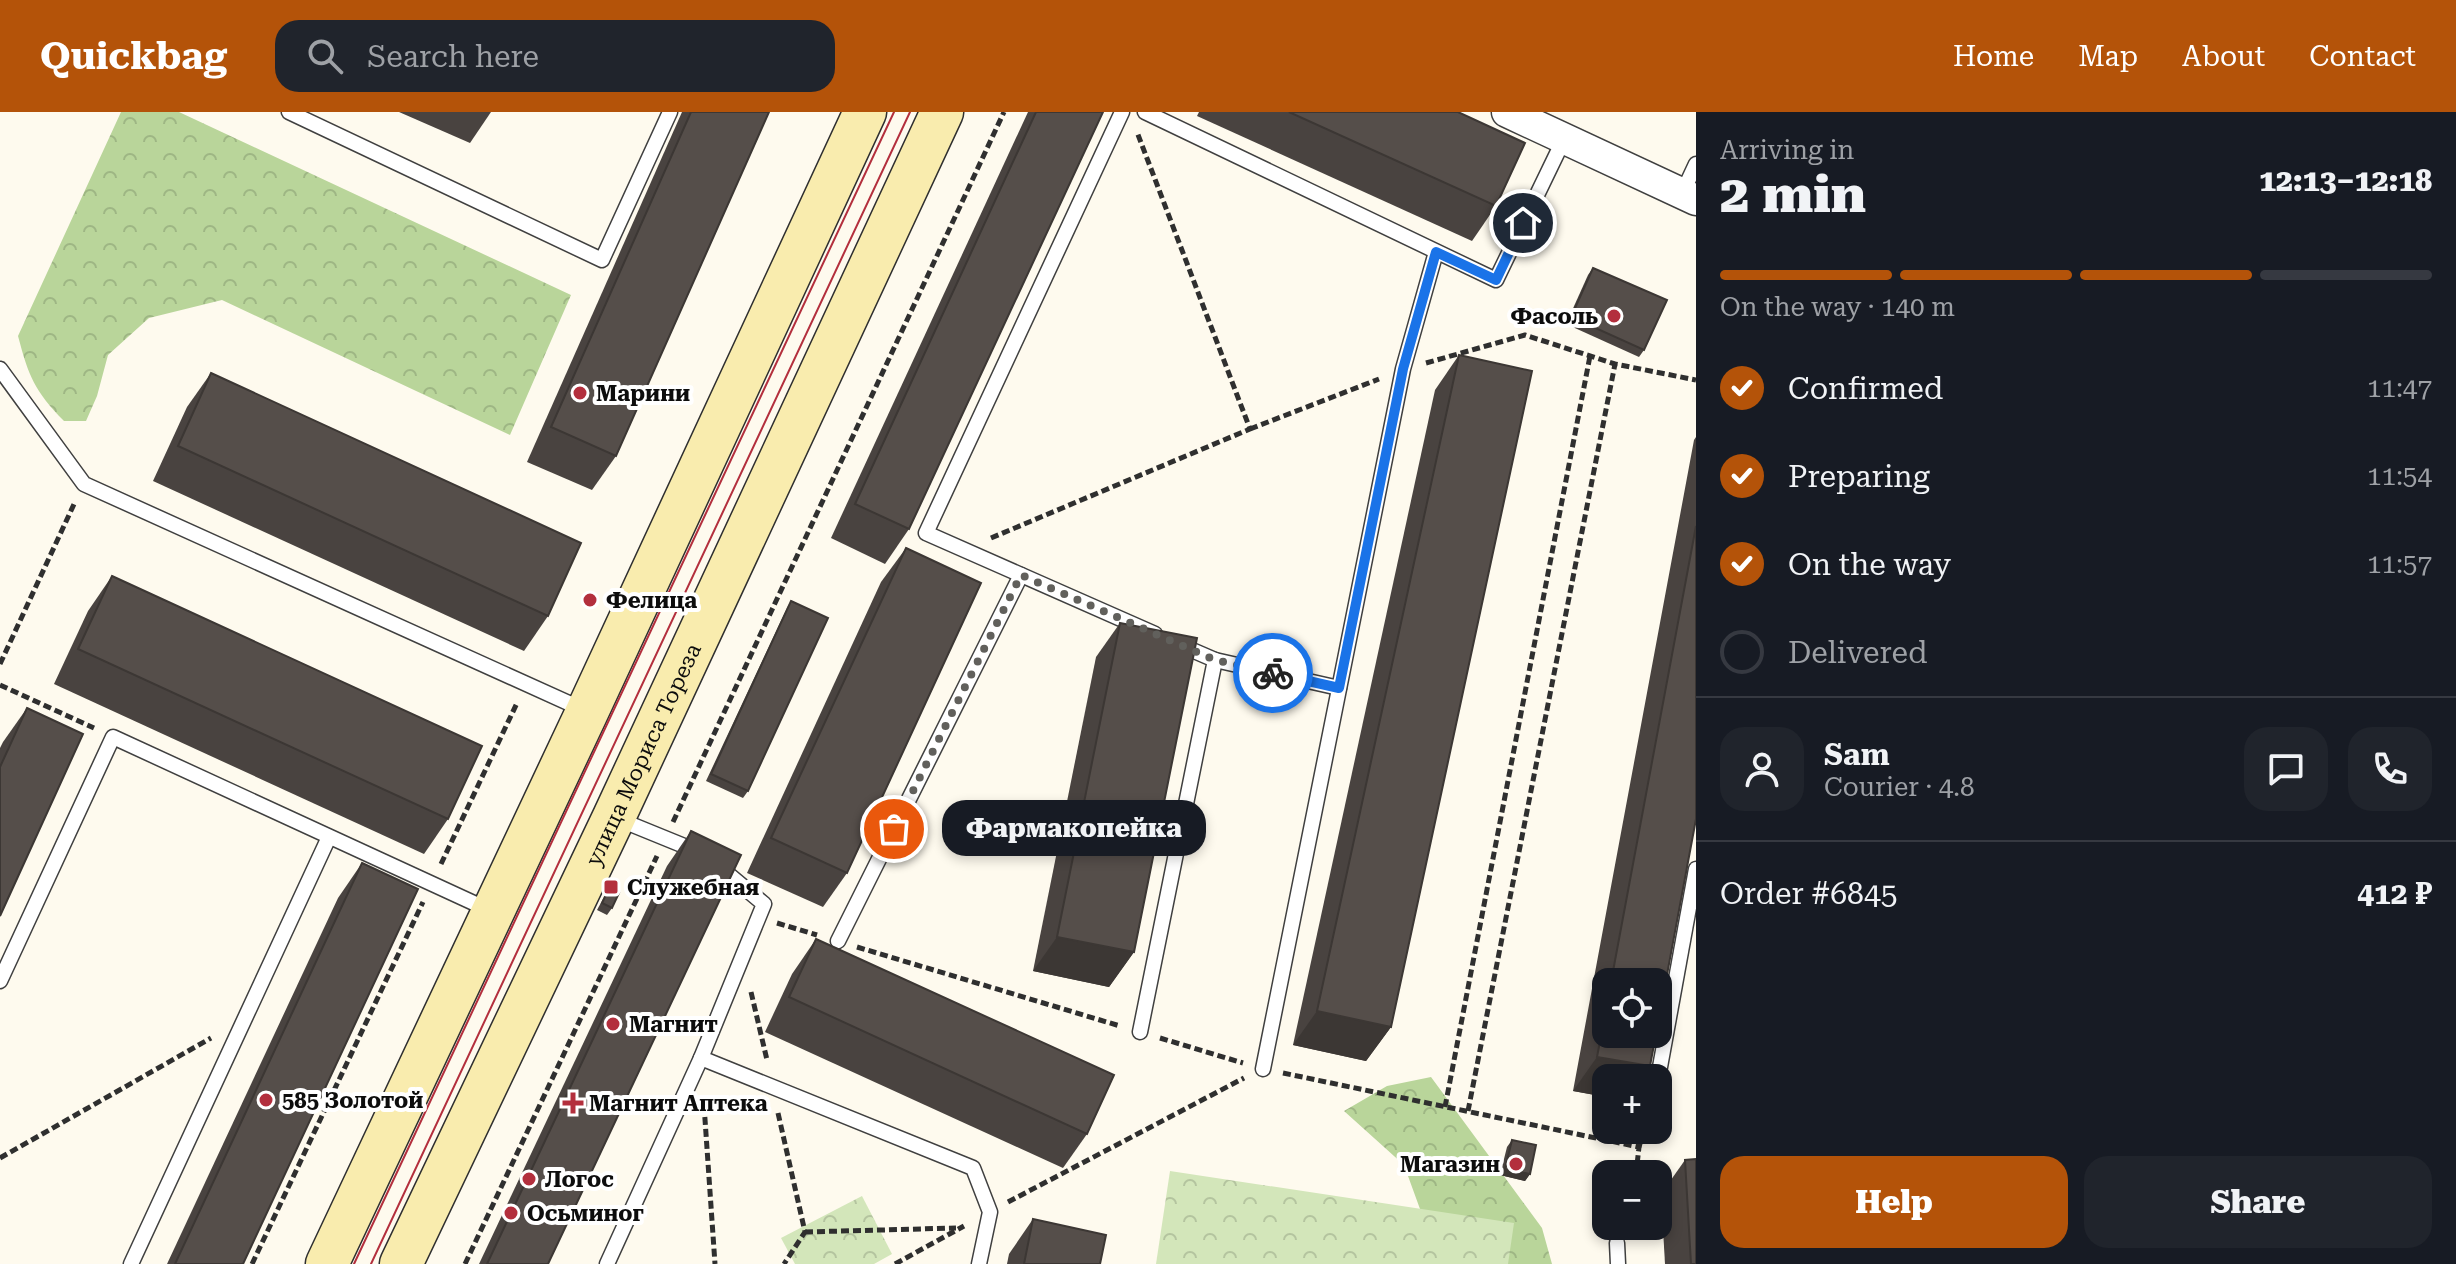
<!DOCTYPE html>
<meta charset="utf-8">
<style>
body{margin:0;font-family:"Roboto Serif",serif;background:#20242c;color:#f1f3f6;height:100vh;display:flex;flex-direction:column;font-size:30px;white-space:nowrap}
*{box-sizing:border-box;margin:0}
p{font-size:26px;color:#9ea1a6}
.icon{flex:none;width:44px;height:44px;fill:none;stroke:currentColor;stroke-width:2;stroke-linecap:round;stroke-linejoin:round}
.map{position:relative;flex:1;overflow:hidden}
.side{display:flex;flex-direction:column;background:#171b24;width:760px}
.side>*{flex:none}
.fabs{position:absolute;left:1592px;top:856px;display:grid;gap:16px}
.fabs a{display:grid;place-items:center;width:80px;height:80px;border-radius:16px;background:#171b24;box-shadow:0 4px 12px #0003;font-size:40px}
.pin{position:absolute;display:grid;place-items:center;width:68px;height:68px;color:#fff;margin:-34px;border:4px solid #fff;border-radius:50%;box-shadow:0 2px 8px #0007}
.courier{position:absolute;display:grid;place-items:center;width:80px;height:80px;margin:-40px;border:6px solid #1a73e8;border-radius:50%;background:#fff;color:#222;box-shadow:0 2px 10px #0007}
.bubble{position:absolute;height:56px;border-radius:24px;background:#171b24;box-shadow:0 4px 12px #0003;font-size:26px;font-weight:800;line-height:56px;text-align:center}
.head em{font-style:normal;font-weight:800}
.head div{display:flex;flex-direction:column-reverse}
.head{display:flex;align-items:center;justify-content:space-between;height:136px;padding:0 24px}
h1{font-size:52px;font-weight:800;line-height:60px}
.bar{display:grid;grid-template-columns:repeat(4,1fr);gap:12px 8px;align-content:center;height:96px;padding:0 24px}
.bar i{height:10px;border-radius:6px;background:#363941}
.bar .on{background:#b45309}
.bar p{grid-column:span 4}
.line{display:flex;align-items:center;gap:20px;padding:0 24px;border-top:2px solid #363941}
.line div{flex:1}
.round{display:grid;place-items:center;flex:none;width:84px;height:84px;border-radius:24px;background:#20242c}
ol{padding:0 24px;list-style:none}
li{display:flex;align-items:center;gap:24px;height:88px}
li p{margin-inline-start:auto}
li .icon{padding:8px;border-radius:50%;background:#b45309;color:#fff;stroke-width:4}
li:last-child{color:#9ea1a6}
li i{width:44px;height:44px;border:4px solid #363941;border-radius:50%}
.action{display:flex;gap:16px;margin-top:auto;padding:16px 24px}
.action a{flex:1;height:92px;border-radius:24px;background:#b45309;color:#fff;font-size:32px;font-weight:800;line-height:92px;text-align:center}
.action a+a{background:#20242c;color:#f1f3f6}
header{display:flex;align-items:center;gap:48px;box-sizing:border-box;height:112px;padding:0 40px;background:#b45309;color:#fff}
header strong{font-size:38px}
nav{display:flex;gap:44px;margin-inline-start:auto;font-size:28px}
.search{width:560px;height:72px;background:#20242c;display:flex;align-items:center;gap:20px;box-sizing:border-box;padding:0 28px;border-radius:24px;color:#9ea1a6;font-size:30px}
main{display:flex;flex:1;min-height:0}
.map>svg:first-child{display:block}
.forest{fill:url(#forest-crowns)}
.park{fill:url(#park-crowns)}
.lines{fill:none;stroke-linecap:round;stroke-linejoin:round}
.lane-casing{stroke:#404040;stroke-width:17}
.street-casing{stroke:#404040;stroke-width:33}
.secondary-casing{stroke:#2f2f2f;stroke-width:45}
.path{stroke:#2f2f2f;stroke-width:5;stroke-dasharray:8 4;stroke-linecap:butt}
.lane{stroke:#fff;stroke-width:14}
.street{stroke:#fff;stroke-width:30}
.secondary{stroke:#f9ecae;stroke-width:42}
.tram{stroke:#b32f3d;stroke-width:2}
.wall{fill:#494340}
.shaded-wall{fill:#3c3734}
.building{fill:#554e4a;stroke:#3c3734;stroke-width:2}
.done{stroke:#61605c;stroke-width:8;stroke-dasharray:0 14.4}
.route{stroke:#1a73e8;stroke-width:10}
.poi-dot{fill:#b32f3d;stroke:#fff;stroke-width:3}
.labels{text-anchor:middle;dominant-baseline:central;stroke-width:8;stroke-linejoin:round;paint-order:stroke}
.poi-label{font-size:22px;font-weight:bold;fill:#0d0d0d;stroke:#fff;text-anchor:start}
.street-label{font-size:22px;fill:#0d0d0d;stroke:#fff}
</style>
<header>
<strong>Quickbag</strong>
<div class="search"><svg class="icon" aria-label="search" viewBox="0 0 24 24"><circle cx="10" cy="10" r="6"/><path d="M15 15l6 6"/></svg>Search here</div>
<nav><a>Home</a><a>Map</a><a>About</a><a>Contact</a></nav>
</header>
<main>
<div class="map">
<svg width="1696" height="1152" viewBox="0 0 1696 1152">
<defs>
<pattern id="forest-crowns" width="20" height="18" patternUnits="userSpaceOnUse" patternTransform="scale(2)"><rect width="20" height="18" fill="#b9d59a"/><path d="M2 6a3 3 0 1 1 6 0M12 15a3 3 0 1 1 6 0" fill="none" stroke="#9eb684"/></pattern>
<pattern id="park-crowns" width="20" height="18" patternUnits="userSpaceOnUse" patternTransform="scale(2)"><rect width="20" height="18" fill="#d3e6ba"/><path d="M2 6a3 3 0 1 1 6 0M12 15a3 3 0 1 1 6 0" fill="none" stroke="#b4c49f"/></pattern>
</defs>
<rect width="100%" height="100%" fill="#fefaee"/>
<g class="forest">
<path d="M121,0h58l392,183 -61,140 -288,-135 -73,18 -41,37 -11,41 -11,25h-22c-30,-31 -35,-44 -46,-85z"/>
<path d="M1431,965l111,151 10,36h-112l-36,-99 -60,-54 43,-25z"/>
</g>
<g class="park">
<path d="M1170,1059l344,52 -6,41h-352z"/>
<path d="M862,1084l30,58 -18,10h-79l-14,-26z"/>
</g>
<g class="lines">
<g class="lane-casing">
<g id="lane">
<path d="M289,0l313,148 68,-148"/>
<path d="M1122,0l-196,421 229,101"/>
<path d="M1145,0l351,168 68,-141"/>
<path d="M1682,82l14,-30"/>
<path d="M0,257l84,115 500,226"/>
<path d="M1215,548l124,28"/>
<path d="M618,707l81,33"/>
<path d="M716,752l48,40 -63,154 272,110 17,44 -11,52"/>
<path d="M838,829l183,-366"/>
<path d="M0,869l113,-244 376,173"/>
<path d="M1140,920l75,-372 -37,-16"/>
<path d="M1263,957l140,-700 33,-117"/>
<path d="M1658,966l38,-209"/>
<path d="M1617,1131l1,21"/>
<path d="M131,1152l198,-427"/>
<path d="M607,1152l94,-206"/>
</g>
</g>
<g class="street-casing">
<path id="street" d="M1507,0l189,88"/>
</g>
<g class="secondary-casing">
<g id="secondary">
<path d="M327,1152l260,-552 278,-600"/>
<path id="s1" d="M401,1152l213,-447 328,-705"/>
</g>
</g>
<g class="path">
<path d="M1426,251l99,-28 90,29 81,16"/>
<path d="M1250,317l129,-50"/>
<path d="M991,426l259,-109 -113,-297"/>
<path d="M0,552l75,-162"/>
<path d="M0,573l94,43"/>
<path d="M673,710l331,-710"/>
<path d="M441,752l76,-161"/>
<path d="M777,811l40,12"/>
<path d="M857,835l263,79"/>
<path d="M751,880l16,68"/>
<path d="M1160,926l83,25"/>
<path d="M1283,961l356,74 -3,27"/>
<path d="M704,993l11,159"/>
<path d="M1445,995l145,-751"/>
<path d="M1468,999l147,-747"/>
<path d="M778,1001l27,119 -21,32"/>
<path d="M1639,1035l5,-17"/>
<path d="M0,1046l211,-120"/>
<path d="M1008,1090l236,-124"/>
<path d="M805,1120l151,-4"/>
<path d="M252,1152l171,-362"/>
<path d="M465,1152l192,-408"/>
<path d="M895,1152l69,-38"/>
</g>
<use href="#lane" class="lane"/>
<use href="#street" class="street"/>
<use href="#secondary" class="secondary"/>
<g class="tram">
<path d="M354,1152l540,-1152"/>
<path d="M371,1152l539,-1152"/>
</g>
</g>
<g class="wall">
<path d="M399,0h92l-21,31z"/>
<path d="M682,0h87l-153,344 -24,34 -65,-28z"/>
<path d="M1028,0h75l-194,417 -24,35 -54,-26z"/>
<path d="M1199,0h259l38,94 -24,35 -275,-125z"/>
<path d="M1593,156l51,82 -5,7 -73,-33 22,-49z"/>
<path d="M1459,243l-68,672 -25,34 -73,-16 142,-655z"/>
<path d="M211,261l337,243 -24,35 -371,-170 34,-74z"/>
<path d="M1696,325v382l-38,163h-52v115l-33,-6 121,-651z"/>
<path d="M906,436l-59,325 -24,34 -76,-34 134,-291z"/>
<path d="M112,464l336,243 -24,35 -370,-170 34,-73z"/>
<path d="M791,489l-43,190 -5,7 -37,-17 81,-173z"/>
<path d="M1120,511l14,329 -25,35 -76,-16 63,-314z"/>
<path d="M27,596l-27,208v-168l3,-6z"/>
<path d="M691,719l-143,433h-69l188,-398z"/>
<path d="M362,751l-119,401h-76l171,-366z"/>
<path d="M609,776l3,20 -5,7 -10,-5z"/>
<path d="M816,827l271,195 -24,34 -298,-136 27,-58z"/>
<path d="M1512,1028l18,34 -5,7 -25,-6 7,-28z"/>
<path d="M1685,1048l11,104h-31l-4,-70z"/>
<path d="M1033,1107l67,45h-93l2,-10z"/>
</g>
<g class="shaded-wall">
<path d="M1057,825l77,15 -25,35 -76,-16z"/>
<path d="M1317,899l74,16 -25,34 -73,-16z"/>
<path d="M1597,945l53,9 -8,12h-36v19l-33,-6z"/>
<path d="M1505,1057l25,5 -5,7 -25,-6z"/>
</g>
<g class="building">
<path d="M691,0h78l-153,344 -65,-29z"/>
<path d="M1036,0h67l-194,417 -54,-25z"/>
<path d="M1289,0h169l67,31 -29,63z"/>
<path d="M1593,156l74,32 -23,50 -73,-33z"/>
<path d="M1459,243l73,16 -141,656 -74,-16z"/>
<path d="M211,261l370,170 -33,73 -370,-170z"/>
<path d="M1696,414v293l-38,204v-41h-47z"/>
<path d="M906,436l75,35 -134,290 -76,-35z"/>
<path d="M112,464l370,170 -34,73 -370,-170z"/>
<path d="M791,489l37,17 -80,173 -37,-17z"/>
<path d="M1120,511l77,15 -63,314 -77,-15z"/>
<path d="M27,596l56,26 -83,182v-149z"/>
<path d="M691,719l50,24 -193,409h-61z"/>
<path d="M362,751l56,26 -175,375h-68z"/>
<path d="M609,776l10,5 -7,15 -10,-5z"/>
<path d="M816,827l298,136 -27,59 -298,-137z"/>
<path d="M1606,898v24h50l-6,32 -53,-9z"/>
<path d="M1512,1028l24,5 -6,29 -25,-5z"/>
<path d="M1696,1047v105h-5l-6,-104z"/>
<path d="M1033,1107l73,16 -6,29h-76z"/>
</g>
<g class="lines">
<path class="done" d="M894,717l127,-254 194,85 58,13"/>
<path class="route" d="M1273,561l66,15 64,-319 33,-117 60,28 27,-57"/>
</g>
<g class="poi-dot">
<circle cx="1614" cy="204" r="8"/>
<circle cx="580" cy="281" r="8"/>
<circle cx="590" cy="488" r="8"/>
<rect x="603" y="767" width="16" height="16" rx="4"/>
<circle cx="613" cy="912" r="8"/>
<circle cx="266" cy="988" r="8"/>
<path d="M569 979h8v8h8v8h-8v8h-8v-8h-8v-8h8z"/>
<circle cx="1516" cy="1052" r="8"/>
<circle cx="529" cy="1067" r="8"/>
<circle cx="511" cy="1101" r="8"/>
</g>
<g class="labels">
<g class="poi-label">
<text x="1598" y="204" text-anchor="end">Фасоль</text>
<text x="596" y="281">Марини</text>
<text x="606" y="488">Фелица</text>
<text x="627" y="775">Служебная</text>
<text x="629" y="912">Магнит</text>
<text x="282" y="988">585 Золотой</text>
<text x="589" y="991">Магнит Аптека</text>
<text x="1500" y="1052" text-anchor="end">Магазин</text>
<text x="545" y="1067">Логос</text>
<text x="527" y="1101">Осьминог</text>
</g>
<g class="street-label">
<text stroke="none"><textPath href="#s1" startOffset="564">улица Мориса Тореза</textPath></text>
</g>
</g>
</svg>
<div class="fabs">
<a><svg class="icon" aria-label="locate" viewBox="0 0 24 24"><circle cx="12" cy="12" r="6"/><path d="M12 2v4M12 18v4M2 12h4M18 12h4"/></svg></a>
<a>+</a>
<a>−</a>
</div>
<div class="pin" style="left:894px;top:717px;background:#ea580c"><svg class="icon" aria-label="bag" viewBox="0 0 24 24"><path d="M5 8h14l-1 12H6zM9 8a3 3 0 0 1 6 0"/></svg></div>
<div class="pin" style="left:1523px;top:111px;background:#1f2937"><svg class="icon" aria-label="home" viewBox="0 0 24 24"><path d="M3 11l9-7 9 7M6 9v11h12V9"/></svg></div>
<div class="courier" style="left:1273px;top:561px"><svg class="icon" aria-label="bike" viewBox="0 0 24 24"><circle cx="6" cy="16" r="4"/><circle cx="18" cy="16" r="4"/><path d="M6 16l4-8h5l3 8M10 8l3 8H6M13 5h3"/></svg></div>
<div class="bubble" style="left:942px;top:688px;width:264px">Фармакопейка</div>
</div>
<section class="side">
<div class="head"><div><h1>2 min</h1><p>Arriving in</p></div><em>12:13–12:18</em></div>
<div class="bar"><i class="on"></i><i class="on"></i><i class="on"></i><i></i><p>On the way · 140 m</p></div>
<ol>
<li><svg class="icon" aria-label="check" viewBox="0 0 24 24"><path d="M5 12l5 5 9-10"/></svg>Confirmed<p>11:47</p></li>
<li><svg class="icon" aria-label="check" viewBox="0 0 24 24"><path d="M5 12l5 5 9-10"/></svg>Preparing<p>11:54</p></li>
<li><svg class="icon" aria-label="check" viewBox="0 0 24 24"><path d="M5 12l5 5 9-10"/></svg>On the way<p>11:57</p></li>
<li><i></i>Delivered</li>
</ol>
<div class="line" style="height:144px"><a class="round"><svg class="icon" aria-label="person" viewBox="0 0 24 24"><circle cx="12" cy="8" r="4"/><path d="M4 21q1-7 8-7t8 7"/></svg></a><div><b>Sam</b><p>Courier · 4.8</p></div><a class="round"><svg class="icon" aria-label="chat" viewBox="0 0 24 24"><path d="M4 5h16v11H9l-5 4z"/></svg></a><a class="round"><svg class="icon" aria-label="phone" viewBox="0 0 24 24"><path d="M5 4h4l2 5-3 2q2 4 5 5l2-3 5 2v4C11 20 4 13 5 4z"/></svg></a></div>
<div class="line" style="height:104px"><div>Order #6845</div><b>412 ₽</b></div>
<div class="action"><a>Help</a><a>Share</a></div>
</section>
</main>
